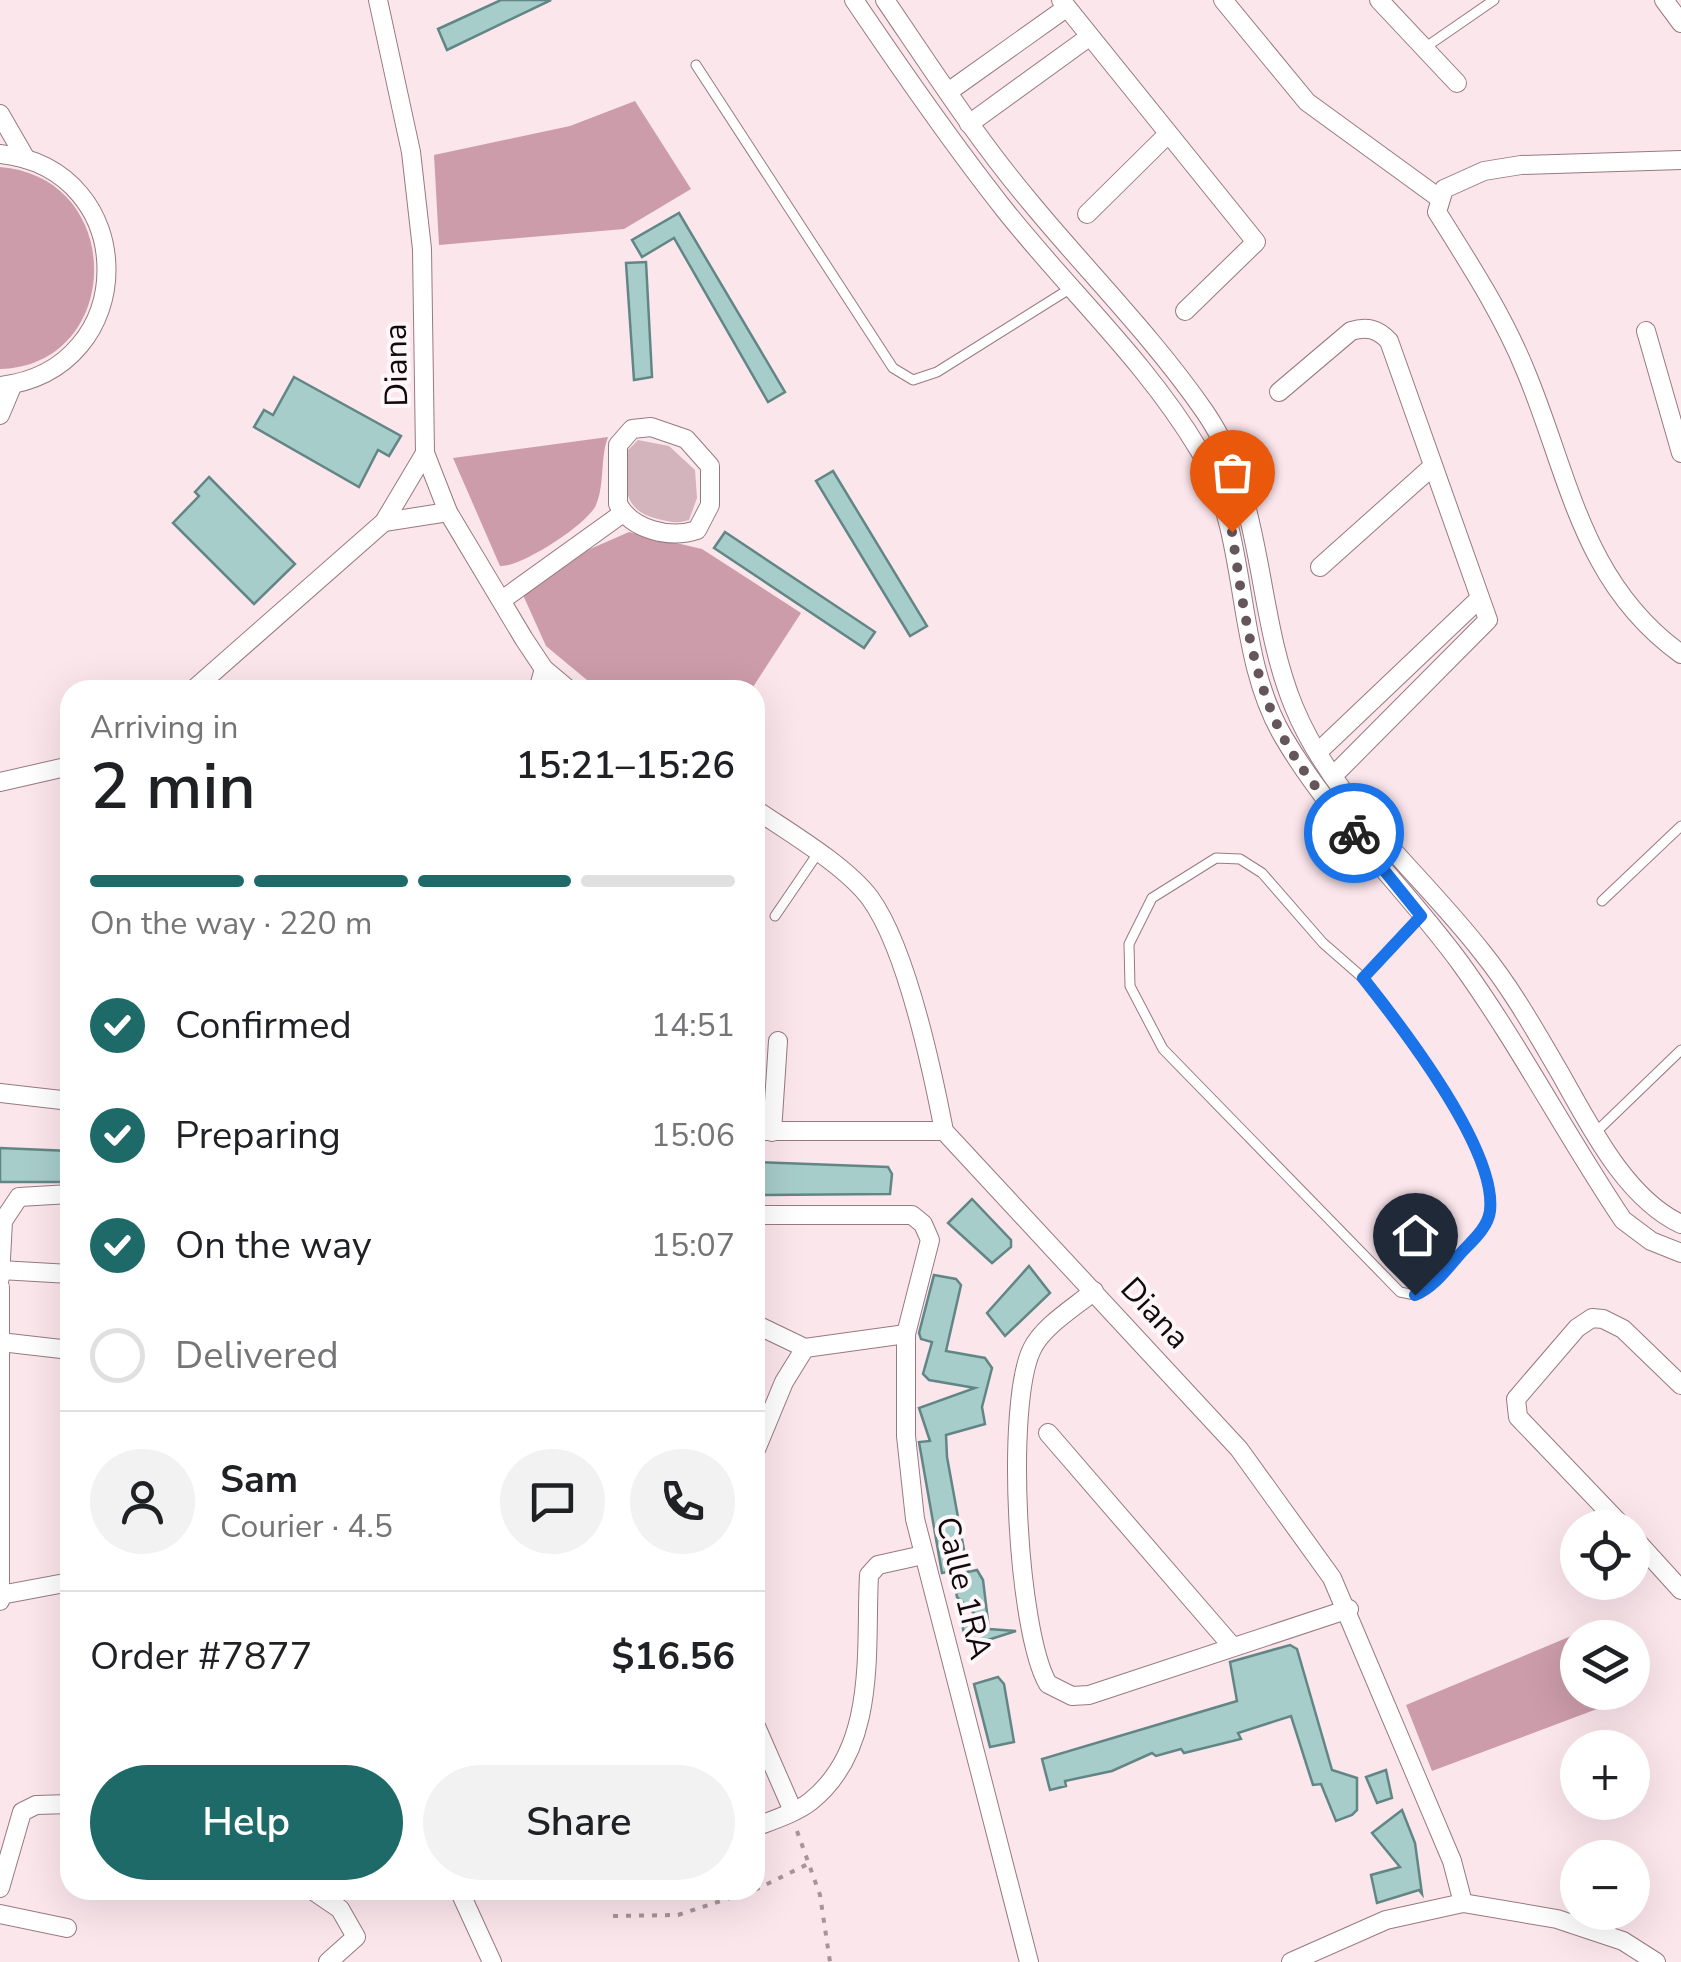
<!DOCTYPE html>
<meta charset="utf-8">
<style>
body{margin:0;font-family:"Nunito Sans",sans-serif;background:#f2f2f2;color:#202124;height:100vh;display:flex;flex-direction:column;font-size:38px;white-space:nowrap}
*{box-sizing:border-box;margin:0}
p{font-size:32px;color:#757577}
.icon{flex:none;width:55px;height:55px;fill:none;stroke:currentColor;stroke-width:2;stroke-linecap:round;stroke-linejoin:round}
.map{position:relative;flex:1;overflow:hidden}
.sheet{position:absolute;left:60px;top:680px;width:705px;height:1220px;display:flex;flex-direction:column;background:#fff;border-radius:30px;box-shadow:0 10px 40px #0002}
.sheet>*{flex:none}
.fabs{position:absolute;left:1560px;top:1510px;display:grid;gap:20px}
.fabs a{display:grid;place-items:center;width:90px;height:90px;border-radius:50%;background:#fff;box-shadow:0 10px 40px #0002;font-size:50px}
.pin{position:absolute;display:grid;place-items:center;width:85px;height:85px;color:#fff;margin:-102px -42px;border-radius:50% 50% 50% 0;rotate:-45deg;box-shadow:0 0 10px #0007}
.pin .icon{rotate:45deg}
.courier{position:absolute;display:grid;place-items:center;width:100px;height:100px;margin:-50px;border:8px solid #1a73e8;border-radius:50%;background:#fff;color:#222;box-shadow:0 2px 12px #0007}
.summary em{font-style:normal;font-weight:600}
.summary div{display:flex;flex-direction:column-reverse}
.summary{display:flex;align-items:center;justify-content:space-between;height:170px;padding:0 30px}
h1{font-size:65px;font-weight:600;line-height:75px}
.bar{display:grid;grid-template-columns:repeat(4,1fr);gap:15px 10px;align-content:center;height:120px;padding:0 30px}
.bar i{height:12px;border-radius:8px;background:#e0e0e0}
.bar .selected{background:#1d6a68}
.bar p{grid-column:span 4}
.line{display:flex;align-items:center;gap:25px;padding:0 30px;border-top:2px solid #e0e0e0}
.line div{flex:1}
.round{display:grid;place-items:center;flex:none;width:105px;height:105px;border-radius:52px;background:#f2f2f2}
ol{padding:0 30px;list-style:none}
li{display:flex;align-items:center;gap:30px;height:110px}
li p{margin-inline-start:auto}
li .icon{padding:10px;border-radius:50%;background:#1d6a68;color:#fff;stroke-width:4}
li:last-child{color:#757577}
li i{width:55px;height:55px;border:5px solid #e0e0e0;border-radius:50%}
.button{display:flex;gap:20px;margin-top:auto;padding:20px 30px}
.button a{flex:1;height:115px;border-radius:60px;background:#1d6a68;color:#fff;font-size:40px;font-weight:600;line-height:115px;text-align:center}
.button a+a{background:#f2f2f2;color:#202124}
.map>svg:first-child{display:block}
.green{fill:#d3b4bd}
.forest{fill:#cc9cab}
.building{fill:#a7cdcb;stroke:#628685;stroke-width:2.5}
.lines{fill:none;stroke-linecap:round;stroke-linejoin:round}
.service-casing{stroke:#987982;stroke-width:11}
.minor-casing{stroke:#987982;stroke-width:20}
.path{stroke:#a6959a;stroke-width:4;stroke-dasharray:5 8;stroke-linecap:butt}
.service{stroke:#fff;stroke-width:9}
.minor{stroke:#fff;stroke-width:18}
.done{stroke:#64565a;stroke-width:10;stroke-dasharray:0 18}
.route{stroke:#1a73e8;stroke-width:12}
.labels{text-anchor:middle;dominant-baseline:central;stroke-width:8;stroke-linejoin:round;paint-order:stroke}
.street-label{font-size:32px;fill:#13090c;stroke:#fef7f9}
</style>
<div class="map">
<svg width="1681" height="1962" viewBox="0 0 1681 1962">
<rect width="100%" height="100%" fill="#fbe6ec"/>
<path class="green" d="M638,440l31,6 26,24 2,28 -8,22c-12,4 -19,2 -31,-1 -38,-9 -33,-36 -31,-68z"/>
<g class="forest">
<path d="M635,101l56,88 -67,40 -185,16 -5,-90 136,-29z"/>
<path d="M0,167c127,10 124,198 0,202z"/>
<path d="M608,437c-8,21 -3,47 -12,68 -8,19 -76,63 -96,61l-47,-108z"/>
<path d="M629,532l73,17 99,64 -50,77h-152l-53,-44 -23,-51 58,-42z"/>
<path d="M1576,1634l2,58 56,3 -202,76 -26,-66z"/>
</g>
<g class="building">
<path d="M501,0h50l-104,50 -9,-21z"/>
<path d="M679,213l106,179 -17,10 -94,-164 -32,19 -10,-17z"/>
<path d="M646,262l6,115 -18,3 -8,-117z"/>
<path d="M294,377l107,59 -12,20 -11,-6 -19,37 -105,-60 10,-17 9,5z"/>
<path d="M833,471l94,155 -17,10 -94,-155z"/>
<path d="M209,477l86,87 -41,40 -81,-81 26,-27 -4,-4z"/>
<path d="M725,532l150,100 -11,16 -150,-100z"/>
<path d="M0,1148l70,3v31h-70z"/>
<path d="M755,1162l133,5 4,7 -2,20 -131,1z"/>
<path d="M972,1199l39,41v7l-19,16 -44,-40z"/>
<path d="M1029,1266l21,27 -45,43 -18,-23z"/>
<path d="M934,1275l22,4 5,6 -15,66 39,7 7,10 -10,39 3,17 -39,11 1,22 21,115 9,-2 6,10 6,49 27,2 -44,14 -7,-7 -4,-19 17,-2 -21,-20 -5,-26 -10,2 -23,-131 11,-1 -11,-33 56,-20 -46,-8 -6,-6 9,-32 -11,-3 -2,-6z"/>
<path d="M1290,1645l7,4 35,121 25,8v32l-5,5 -16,6 -15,-37 -8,1 -22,-69 -53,17 3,6 -57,14 -3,-4 -25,7 -4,-3 -40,18 -47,10 1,5 -16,4 -8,-31 195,-58 -7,-39z"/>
<path d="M998,1677l6,7 10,58 -24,5 -16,-63z"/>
<path d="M1386,1770l6,28 -15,5 -11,-26z"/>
<path d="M1402,1810l13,33 7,51 -3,-4 -42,13 -6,-28 29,-8 -28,-34z"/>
</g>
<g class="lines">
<g class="service-casing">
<g id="service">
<path d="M1423,49l71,-49"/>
<path d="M696,65l197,303 20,12 24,-8 134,-84"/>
<path d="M1602,901l79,-75"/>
<path d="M775,916l43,-63"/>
<path d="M1363,978c35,44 145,186 125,240 -4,14 -19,25 -28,36 -13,15 -27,34 -45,41l-15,-3 -237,-243 -33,-63 -1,-42 23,-46 64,-40 24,1 22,14 61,70 40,35 58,-62"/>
<path d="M1596,1132l85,-82"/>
</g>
</g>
<g class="minor-casing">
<g id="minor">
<path d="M378,0l33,152 11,97 3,204 23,59 76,127 20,30 25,21"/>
<path d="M854,0c48,71 97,142 150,209 64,81 142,152 195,241 53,87 33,201 85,288 49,83 121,149 177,226 59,82 106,173 162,256l28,21 30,12"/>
<path d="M885,0c47,69 92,139 146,203 57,69 123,135 174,209 61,89 49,198 89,295 39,95 126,165 188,245 30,37 54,80 78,121 29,51 65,125 121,151"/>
<path d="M1061,0l195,242 -71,69"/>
<path d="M1223,0l84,102 132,96"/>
<path d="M1379,0l78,83"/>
<path d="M1664,0l17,23"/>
<path d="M948,92l118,-84"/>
<path d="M0,114l26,45"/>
<path d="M969,124l120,-87"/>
<path d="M0,154c142,15 142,216 0,232"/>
<path d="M1681,160l-160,5 -37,6 -40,18 -7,23c32,51 66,103 89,160 43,103 56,211 155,282"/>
<path d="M1087,214l81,-80"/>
<path d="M1646,331l35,122"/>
<path d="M1279,392l72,-61c16,-5 27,-2 38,10l99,279 -155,156"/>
<path d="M0,415l13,-31"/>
<path d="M651,427l35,12 24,27v39l-13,25c-27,9 -65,0 -79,-26v-59l14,-16z"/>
<path d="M384,522l64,-10"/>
<path d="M1320,567l113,-101"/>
<path d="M502,600l121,-87"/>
<path d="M193,690l191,-168 41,-69"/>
<path d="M538,690l6,-21"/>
<path d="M1318,752l161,-153"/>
<path d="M0,782l70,-16"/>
<path d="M755,809c35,24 90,56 115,89 37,51 62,171 74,233l295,318 93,129 120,283 11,42"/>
<path d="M0,1093l70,8"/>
<path d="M755,1131h189"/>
<path d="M772,1132l6,-91"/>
<path d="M755,1215h157l11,9 7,16 -24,94v102l9,83 114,443"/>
<path d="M0,1270l70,4"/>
<path d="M0,1278l3,-57 16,-24 51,-3"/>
<path d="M0,1287v314"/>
<path d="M1094,1291c-19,16 -51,35 -62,58 -27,55 -15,282 16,335l24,12 17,-1 260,-86"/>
<path d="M755,1324l50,24 101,-14"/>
<path d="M0,1342l70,8"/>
<path d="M1048,1433l184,213"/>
<path d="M755,1452l29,-70 21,-34"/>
<path d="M1624,1528l-106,-111 -2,-18 61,-71 15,-10 11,1 20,10 58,56"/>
<path d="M1632,1536l49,54"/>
<path d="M1,1595l69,-13"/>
<path d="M755,1724l38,87"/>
<path d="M755,1827c18,-7 41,-14 56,-26 67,-54 54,-152 58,-226l9,-10 45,-10"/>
<path d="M0,1888l22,-76 14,-7 34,-1"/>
<path d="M312,1890l28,19 16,28 -28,25"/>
<path d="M459,1890l33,72"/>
<path d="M0,1914l67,14"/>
<path d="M1291,1962l95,-42 77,-17 94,16 66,22 33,21"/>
</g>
</g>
<g class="path">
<path d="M797,1831l23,64 10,67"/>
<path d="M755,1890l53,-26"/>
<path d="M613,1916l65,-1 76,-25"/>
</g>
<use href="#service" class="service"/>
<use href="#minor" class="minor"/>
</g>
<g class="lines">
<path class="done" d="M1232,532c10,67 19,140 49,201 18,36 47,70 73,100"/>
<path class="route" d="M1354,833l67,83 -58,62c39,49 134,171 127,233 -2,17 -19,31 -30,43 -13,15 -27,34 -45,41"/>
</g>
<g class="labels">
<g class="street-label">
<text transform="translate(396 365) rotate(-91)">Diana</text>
<text transform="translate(1155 1313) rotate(47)">Diana</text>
<text transform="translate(964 1588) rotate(76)">Calle 1RA</text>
</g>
</g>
</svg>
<div class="fabs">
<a><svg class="icon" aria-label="locate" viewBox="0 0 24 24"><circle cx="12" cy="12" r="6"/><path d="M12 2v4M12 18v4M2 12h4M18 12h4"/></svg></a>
<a><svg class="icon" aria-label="layers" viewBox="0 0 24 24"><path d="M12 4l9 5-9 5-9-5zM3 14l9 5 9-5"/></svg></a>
<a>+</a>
<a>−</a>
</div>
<div class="pin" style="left:1232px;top:532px;background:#ea580c"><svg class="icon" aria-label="bag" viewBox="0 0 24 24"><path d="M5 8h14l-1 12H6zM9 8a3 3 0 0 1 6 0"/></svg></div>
<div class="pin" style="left:1415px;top:1295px;background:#1f2937"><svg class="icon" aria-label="home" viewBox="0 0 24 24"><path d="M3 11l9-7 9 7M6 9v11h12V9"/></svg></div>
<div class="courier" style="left:1354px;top:833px"><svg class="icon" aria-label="bike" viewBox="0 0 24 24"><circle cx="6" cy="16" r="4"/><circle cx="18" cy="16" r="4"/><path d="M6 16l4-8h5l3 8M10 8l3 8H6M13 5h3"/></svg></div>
<section class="sheet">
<div class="summary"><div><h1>2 min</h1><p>Arriving in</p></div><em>15:21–15:26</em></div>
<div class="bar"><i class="selected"></i><i class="selected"></i><i class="selected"></i><i></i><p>On the way · 220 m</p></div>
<ol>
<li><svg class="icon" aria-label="check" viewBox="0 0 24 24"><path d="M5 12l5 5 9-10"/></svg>Confirmed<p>14:51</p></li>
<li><svg class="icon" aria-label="check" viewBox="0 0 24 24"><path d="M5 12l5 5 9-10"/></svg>Preparing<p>15:06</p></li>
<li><svg class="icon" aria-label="check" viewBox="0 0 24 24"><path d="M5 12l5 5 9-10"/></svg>On the way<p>15:07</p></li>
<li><i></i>Delivered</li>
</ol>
<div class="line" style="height:180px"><a class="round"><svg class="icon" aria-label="person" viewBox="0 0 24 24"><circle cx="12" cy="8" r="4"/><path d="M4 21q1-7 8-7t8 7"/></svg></a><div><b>Sam</b><p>Courier · 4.5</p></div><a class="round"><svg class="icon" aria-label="chat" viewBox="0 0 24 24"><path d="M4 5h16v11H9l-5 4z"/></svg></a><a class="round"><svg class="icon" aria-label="phone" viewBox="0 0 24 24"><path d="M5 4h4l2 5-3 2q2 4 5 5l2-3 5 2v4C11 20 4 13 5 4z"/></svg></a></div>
<div class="line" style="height:130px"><div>Order #7877</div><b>$16.56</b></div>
<div class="button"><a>Help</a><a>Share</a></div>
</section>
</div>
